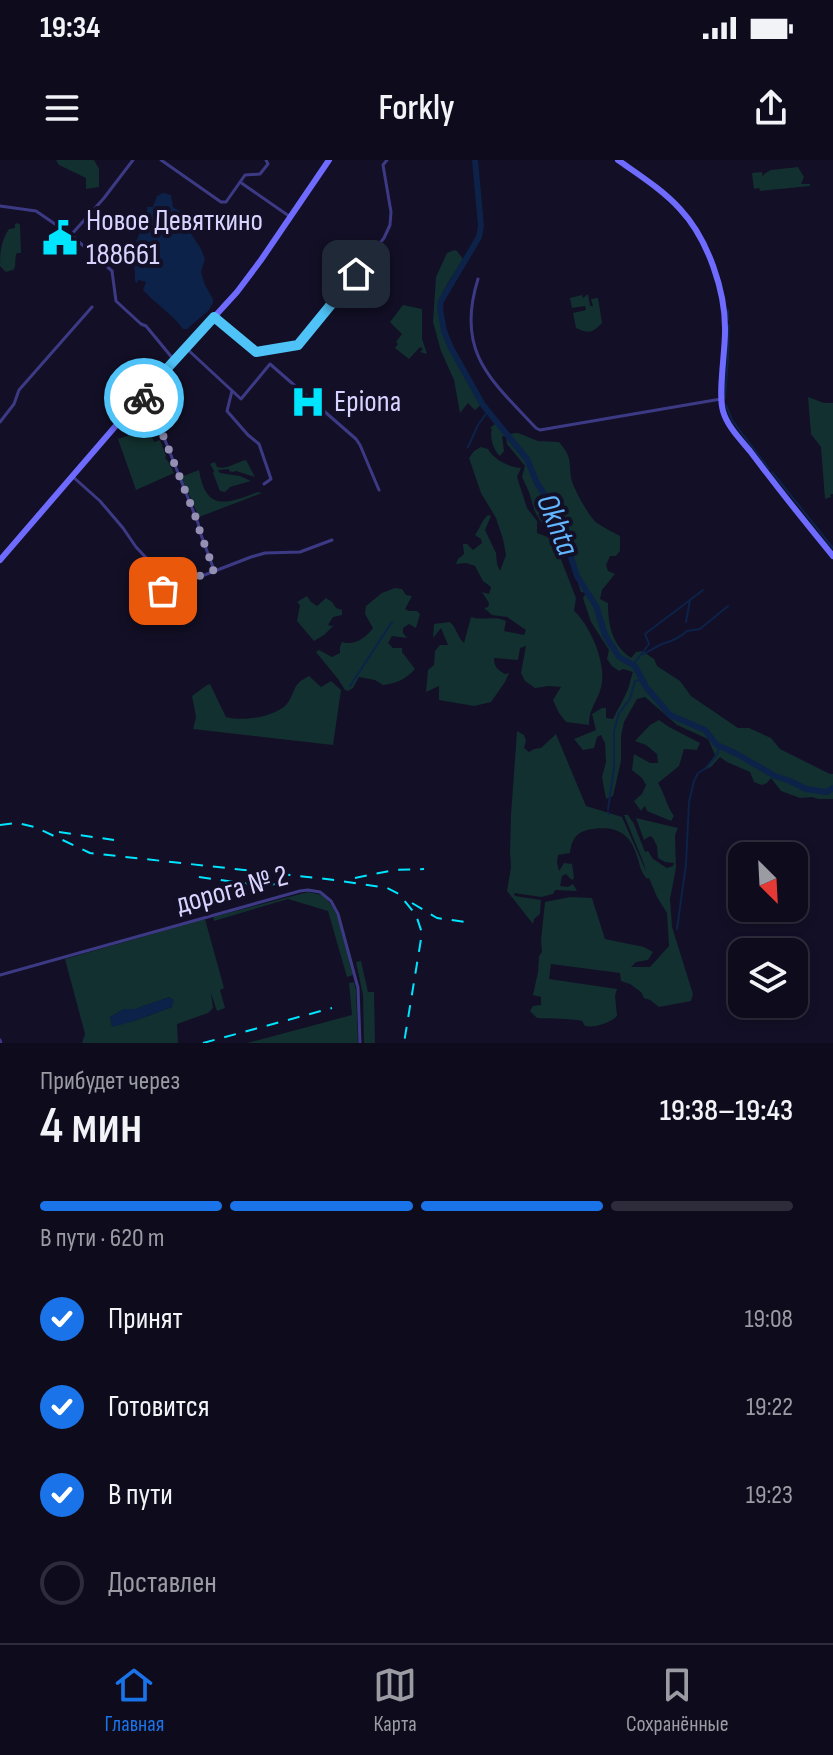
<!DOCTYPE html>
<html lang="ru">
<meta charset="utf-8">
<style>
body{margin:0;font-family:"Sofia Sans Condensed",sans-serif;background:#1c1929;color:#f1f3f6;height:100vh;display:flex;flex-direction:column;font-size:30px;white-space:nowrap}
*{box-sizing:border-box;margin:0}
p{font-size:26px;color:#9b9ba3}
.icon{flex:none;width:44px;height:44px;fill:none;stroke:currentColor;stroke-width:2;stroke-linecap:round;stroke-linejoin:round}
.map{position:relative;height:883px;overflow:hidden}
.sheet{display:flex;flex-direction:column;background:#0e0b1c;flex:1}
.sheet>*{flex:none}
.needle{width:52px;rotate:156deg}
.controls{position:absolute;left:728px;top:682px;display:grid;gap:16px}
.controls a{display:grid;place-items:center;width:80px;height:80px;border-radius:16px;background:#0e0b1c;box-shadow:0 4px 12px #0003,0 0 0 2px #2e2b3b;font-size:40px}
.pin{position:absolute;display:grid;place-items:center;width:68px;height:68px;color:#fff;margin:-34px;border-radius:16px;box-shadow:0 4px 12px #0006}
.courier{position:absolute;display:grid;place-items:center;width:80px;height:80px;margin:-40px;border:6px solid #4fc3f7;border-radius:50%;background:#fff;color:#222;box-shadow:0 2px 10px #0007}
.headline em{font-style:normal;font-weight:600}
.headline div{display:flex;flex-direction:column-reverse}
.headline{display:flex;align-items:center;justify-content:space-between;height:136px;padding:0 40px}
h1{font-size:52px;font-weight:600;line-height:60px}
.bar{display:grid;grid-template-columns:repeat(4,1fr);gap:12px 8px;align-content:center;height:96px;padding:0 40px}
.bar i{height:10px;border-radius:6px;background:#2e2b3b}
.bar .current{background:#1a73e8}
.bar p{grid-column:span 4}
ol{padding:0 40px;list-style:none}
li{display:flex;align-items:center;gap:24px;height:88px}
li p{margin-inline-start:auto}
li .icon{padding:8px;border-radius:50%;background:#1a73e8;color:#fff;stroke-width:4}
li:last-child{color:#9b9ba3}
li i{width:44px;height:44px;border:4px solid #2e2b3b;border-radius:50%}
.status{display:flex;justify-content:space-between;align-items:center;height:56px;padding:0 40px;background:#0e0b1c;direction:ltr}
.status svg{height:22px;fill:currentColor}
header{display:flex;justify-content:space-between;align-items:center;height:104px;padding:0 40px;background:#0e0b1c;font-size:36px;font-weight:600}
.dock{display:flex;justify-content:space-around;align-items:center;height:112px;border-top:2px solid #2e2b3b;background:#0e0b1c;font-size:22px;color:#9b9ba3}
.dock a{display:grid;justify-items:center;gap:4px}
.dock .current{color:#1a73e8}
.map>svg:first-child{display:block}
.green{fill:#12302f;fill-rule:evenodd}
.water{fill:#0c2248}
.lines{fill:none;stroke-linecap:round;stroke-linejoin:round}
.stream{stroke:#0c2248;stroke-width:2}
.river{stroke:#0c2248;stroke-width:6}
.street{stroke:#3d3a85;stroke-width:3}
.secondary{stroke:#6f6bff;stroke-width:6}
.rail{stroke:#00e5ff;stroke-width:2;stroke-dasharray:12 10;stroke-linecap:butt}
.done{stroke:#948fb3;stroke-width:8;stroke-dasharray:0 14.4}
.route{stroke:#4fc3f7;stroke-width:10}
.labels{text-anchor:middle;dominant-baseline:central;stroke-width:8;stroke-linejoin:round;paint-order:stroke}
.poi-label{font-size:30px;fill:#d9d4ff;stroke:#130f26;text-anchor:start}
.street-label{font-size:30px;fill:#d9d4ff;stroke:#130f26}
.water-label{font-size:32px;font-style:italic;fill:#62b6ff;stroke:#130f26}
</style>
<div class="status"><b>19:34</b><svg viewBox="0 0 49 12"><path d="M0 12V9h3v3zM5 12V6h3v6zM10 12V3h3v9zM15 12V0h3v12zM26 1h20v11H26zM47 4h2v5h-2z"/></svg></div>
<header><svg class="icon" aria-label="menu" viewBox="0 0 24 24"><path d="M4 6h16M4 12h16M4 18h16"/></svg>Forkly<svg class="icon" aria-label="share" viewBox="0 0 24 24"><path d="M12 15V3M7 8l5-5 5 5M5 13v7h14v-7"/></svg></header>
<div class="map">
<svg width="833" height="883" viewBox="0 0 833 883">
<rect width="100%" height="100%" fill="#130f26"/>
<g class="green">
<path d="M56,0h38l5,9v18l-13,2v-11l-27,-13z"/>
<path d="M798,7l6,10 -3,7h9v2l-50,5 -1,-3 -5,1 -2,-16 10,-1 1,5 1,-3 7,-4z"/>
<path d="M18,63l2,2 1,28h-4c-3,4 0,14 -4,17 -3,1 -5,1 -7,2l-6,-6c0,-14 1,-25 9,-37l6,-1v-4z"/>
<path d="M454,90l3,1 6,8c-6,10 -18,27 -22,38 -12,29 25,83 41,107l-7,6 -7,-7 -8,10 -6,-33 -13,-29 -8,-29 3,-45 11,-24z"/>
<path d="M588,134l2,12h3l-2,-7 7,-1 4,25c-9,10 -14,11 -26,5l-3,-15 13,-3 -1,-4 -13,2 -2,-10 12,-3 1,3z"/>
<path d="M403,145l19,4v30l5,15 -7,-2 3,-3 -3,-2 -11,12 -14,-11 3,-4 -2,-2 6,-8 -12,-12z"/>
<path d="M808,237l16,6h9v91h-3l1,3 -6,2 -4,-52 -10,-13z"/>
<path d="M496,263l11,11 11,-1 20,8 21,1c13,15 10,19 12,36 2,10 18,39 26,45 7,5 16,9 23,13v15l-4,5h-6l-4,9 2,6 7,3 -13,16 -2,9 8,4c0,22 4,42 23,55l5,-6 7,-1 5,4 6,4 3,7 23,15 11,15 47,32h11l22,10 9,11 50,25h3v25h-15l-6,-2 -12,1 -19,-7 -10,-13 -4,5 -5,2 -8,-3 -4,-10 -23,-10 -7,-5 -9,10 -7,3 11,-15 -7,-16 -31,-14 -32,-28 -8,2 -13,23 -3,14v25l-8,35 -7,3 -4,-22 4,-15 -1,-19 -4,-8 -4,2 -3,11 -11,2 -9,-11 22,-9 -4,-16 10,-6h4v10l7,1c5,-11 12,-21 16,-33 1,-4 2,-9 4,-14l-10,-3 -4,2 -7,-5 -5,-7 2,-9 -18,-28 -8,-24 3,-5 -5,-1 -15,-44 -7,-12 -13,-6 -11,-18 -6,-20 -7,-15 3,-11 -18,-22 -1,-7 -4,-1 2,15 -4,5c-6,-4 -11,-20 -8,-27l-2,-1z"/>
<path d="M149,269l5,13 6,-2 6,16 -1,2 3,3 6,12 -38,17 -18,-51z"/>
<path d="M481,287l7,2c6,11 21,18 33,19l-4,9 10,31 10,13v12l16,6 23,59 -2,13c16,14 31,50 28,71 -1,15 -14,26 -13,43l-23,-3 -7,-9 -6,-13 8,-13 -12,-1 -14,2 -10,-7 -4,-8 5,-27 -6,2 -2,12 -24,-2c0,9 4,12 11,16l4,-1 -4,9 -14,20 -17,4 -35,-6v-14l-13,6 2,-22 6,-5 1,-14 5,-6h8l-7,-17 -8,10 1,-14 16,-2c7,6 7,15 14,21l7,-26c12,4 24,-2 35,4l-2,10 20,4 2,-5 -19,-13 -15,-2 -8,-7 4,-1 1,-4 -7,-11 7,2 2,-7 -8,-6 -8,-15 -9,-3 -10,1 2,-5 6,-5 -1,-10h4l6,6 9,-7 -1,-4 -6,-4c5,-7 7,-15 13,-20l3,1 -6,14 11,23 1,11 3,7 6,-16 -3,-16 -7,-21 -15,-25 -12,-35 5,-7z"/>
<path d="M246,300l9,17 -19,-6 -3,1 -4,-1v-2l-11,1 2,3 20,3 11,5 -21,6 -5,5 -5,-1 -7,-18 1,-2 -4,-7 5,-2 2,5c10,3 19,-5 29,-7z"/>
<path d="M199,310c7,42 27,34 59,22l4,1 -63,24 -18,-40z"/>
<path d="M395,428l7,1 4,6 6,1 -7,13 4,2h8l3,3 -4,14 -7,-4 -6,4v5l4,5 -15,-2 -4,7 5,5h9v4l13,17c-10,11 -18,14 -32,16l-8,-5 -16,-3 -6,11 -5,3 -3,-1 -7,-11 -22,-27 3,-2 13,7 8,-4v-6l2,-5c12,4 24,-4 31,-14l-8,-14 1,-8 16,-13z"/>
<path d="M307,436l4,6 6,4 9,-8 6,4 4,6 6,2v5l-9,2 -5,8 3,1 3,-1 -10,10 -10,6 -17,-20 3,-16 -3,-3z"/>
<path d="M309,516l12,11 10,-6 10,9 -8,55 -140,-16 3,-12 -4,-21 15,-11 3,-1 16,33c15,5 54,0 63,-16 7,-12 4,-17 20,-25z"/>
<path d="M659,560l10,7 31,16 -3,7 -13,-1 -5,17 -21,17c7,11 8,22 16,33l-3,5 -24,-10 -2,-5 -3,3 -1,2 -7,-10 8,-7 4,-9 -4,-7 -10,-8 2,-16 16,9h8l-1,-9 -11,-9 -11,-4 15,-16z"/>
<path d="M517,571l7,4 2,6 -2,7 5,4 5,-3 7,-1 15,-14 30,72 36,11 24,54 -2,-7 -20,-49h4l6,9 11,28 3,-1 5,8 14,9 6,-2 1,-3 -9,-1 -7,-4 -1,-12 -4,-8 -3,-2 -6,4 -8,-22 42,10 -3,7 1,33 -6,31 2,28 21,67 -2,7 -32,6 -9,-7 -6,-2 -3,-6 -11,-8 -9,-3 -1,-8 -69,-9 -2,15 68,10 -2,7 2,20c-7,7 -23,12 -32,10l-3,-5c-12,-3 -32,-2 -45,-3l-7,-7 3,-5 8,-1v-8l-8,-2 5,-23 1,-16 3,-4 -1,-12 4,-38 25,-5 22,1 13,41 39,8 9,5 -5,8 -12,2 -5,5h19l19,-21 -2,-33 -10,-16 -8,-19 -2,1c-7,-8 -7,-14 -10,-23 -8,-26 -25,-31 -50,-26 -12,3 -16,12 -17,23l-12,2 -1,7 2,9 5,-8 8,1 2,14 -2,2 -6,-6 -4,2 -2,10 8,1 5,-3 4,7 -22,-1 -2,4 -12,3 -27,-4 1,3 26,4 -1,14 -6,5 -1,5 -26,-33 4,-24 -1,-16 1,-36z"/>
<path d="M308,732c4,1 10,2 13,3 20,10 26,60 32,80l-6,2 -19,-66 -40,-12 -74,22 -1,-4z"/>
<path d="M205,759l19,69 -4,2 5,18 -8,3 -6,-18 2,15 -5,5 -31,11 1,19h-96l3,-9 -20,-75zM170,837l2,10 -38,14 -22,5 -2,-9 14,-8h11z"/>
<path d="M361,801l7,31h6l1,51h-11l-1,-48 -7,-33z"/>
<path d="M354,822l2,8 2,53h-111l105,-28 -3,-32z"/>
</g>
<g class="water">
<path d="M163,33l8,2 2,12 8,5 5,14 15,23 4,10 -4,13 4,13 8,14v4l-5,8 -21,18h-4c-11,-15 -27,-25 -40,-39l3,-8 -7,-2 -3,3 -1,-2c0,-12 -2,-23 0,-35 3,-13 13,-25 12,-39h6l4,-11z"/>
<path d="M170,837l4,3 -2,7 -38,14 -22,6 -2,-10 14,-8h11z"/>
</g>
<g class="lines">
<g class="stream">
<path d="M728,150v10"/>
<path d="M725,238l3,-40 1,-33"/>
<path d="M726,245l6,15 37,49"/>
<path d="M468,287l10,-22 10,-14"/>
<path d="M772,312l61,76"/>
<path d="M686,462l4,-22 13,-10"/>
<path d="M643,494c6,-2 12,-7 19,-10 9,-3 18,-6 25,-13l13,-2 28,-23"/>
<path d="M633,505l16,-21 -4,-10 45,-34"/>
<path d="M350,526l42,-64"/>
<path d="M608,649l6,-41v-37l5,-18 11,-14 5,-18 5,-1 3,2"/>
<path d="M608,652l1,2"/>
<path d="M677,769l9,-65 3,-62 5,-21 4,-8 8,-5 10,-12 4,-9"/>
</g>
<path class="river" d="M475,0l6,66 -2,11 -38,64 -1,8 4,22 7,17 32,57 44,54 10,24 20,31 10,22 1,12 9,28 19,30 9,29 14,22 16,9 11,21 24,28 35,15 12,15 20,9 38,22 15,5 16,8 21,3 6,-4"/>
<g class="street">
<path d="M161,0l60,42h5l19,-27 15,-1 8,-10 -2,-4"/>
<path d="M240,22l49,34"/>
<path d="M0,46l36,5 35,24 41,36 4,30 25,23 5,2 28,34"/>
<path d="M71,75l33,-37 29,-38"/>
<path d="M478,119c-23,73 13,101 58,149l4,2 181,-31"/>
<path d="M214,157l42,35 42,-7 86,-107 6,-13 1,-13 -8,-47 4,-5"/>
<path d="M186,188l55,51 29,-35 86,75 4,6 19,45"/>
<path d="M232,231l-5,20 21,24 11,9 12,35 -7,5"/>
<path d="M142,236l9,9 47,118 2,9 14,38"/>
<path d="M0,262l14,-18 5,-14 73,-83"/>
<path d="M72,316l28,25 23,27 13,19 16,17 11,27 88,-34 14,-4 35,-1 32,-12"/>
<path d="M0,815l300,-84 8,-1 12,2 11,9 7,13 20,74 2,55"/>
<path d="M0,880l1,3"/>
</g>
<g class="secondary">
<path d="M618,0c21,15 45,30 62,49 28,30 46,83 45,123 0,21 -7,62 -2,79 4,15 18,29 27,40 27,36 55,71 83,105"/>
<path d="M0,400l132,-153 105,-115 24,-32 68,-100"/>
</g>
<g class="rail">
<path d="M0,665l17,-2 18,4 55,26 245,27 52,8 12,6 17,21 6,18 -18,110"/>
<path d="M59,672l55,8"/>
<path d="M199,717l58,8 21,-1"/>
<path d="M355,718l39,-8 30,-1"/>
<path d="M412,743l25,15 28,4"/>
<path d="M203,883l129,-35"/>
</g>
</g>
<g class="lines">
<path class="done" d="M144,238l9,12 45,113 2,9 14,38 -51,21"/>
<path class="route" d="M144,238l-2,-2 72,-79 42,35 42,-7 58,-71"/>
</g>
<defs>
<g id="civic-bare" transform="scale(2.76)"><path d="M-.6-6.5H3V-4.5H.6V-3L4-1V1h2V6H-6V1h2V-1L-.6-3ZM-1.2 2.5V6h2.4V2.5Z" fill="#00e5ff" stroke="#130f26" stroke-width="2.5" paint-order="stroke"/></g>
<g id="hospital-bare" transform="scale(2.76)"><path d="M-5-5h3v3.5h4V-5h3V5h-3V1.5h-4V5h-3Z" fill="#00e5ff" stroke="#130f26" stroke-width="2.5" paint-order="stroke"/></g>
</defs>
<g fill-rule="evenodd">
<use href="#civic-bare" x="60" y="78"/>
<use href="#hospital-bare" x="308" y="242"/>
</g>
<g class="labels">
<g class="poi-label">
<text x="86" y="61">Новое Девяткино<tspan x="86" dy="34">188661</tspan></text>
<text x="334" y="242">Epiona</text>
</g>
<g class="street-label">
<text transform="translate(232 730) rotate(-15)">дорога № 2</text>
</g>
<g class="water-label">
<text transform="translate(557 365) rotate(68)">Okhta</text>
</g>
</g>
</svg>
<div class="controls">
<a><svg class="needle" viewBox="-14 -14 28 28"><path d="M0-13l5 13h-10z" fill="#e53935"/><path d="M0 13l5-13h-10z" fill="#9b9ba3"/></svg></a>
<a><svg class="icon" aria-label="layers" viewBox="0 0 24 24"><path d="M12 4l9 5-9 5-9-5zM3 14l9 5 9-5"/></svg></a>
</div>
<div class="pin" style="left:163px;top:431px;background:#ea580c"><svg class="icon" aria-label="bag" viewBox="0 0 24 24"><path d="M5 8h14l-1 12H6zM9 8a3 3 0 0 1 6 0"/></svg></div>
<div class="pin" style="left:356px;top:114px;background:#1f2937"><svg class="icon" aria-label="home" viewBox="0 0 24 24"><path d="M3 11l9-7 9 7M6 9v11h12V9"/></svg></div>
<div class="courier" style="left:144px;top:238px"><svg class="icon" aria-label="bike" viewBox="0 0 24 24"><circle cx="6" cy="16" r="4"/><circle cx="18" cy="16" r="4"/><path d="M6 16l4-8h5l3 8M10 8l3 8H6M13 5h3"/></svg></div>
</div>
<section class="sheet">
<div class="headline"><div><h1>4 мин</h1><p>Прибудет через</p></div><em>19:38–19:43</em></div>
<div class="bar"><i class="current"></i><i class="current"></i><i class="current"></i><i></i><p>В пути · 620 m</p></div>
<ol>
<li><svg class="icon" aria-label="check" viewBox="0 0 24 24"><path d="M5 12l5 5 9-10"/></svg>Принят<p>19:08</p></li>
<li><svg class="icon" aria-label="check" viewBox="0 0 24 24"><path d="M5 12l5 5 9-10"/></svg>Готовится<p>19:22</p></li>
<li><svg class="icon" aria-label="check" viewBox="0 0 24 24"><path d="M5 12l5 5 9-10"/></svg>В пути<p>19:23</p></li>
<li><i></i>Доставлен</li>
</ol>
</section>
<nav class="dock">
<a class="current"><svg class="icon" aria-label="home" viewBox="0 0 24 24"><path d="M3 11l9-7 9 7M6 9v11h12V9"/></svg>Главная</a>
<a><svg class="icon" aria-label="map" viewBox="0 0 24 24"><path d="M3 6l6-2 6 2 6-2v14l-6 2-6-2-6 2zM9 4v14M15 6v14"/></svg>Карта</a>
<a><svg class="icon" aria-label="saved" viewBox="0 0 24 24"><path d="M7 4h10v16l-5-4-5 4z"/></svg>Сохранённые</a>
</nav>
